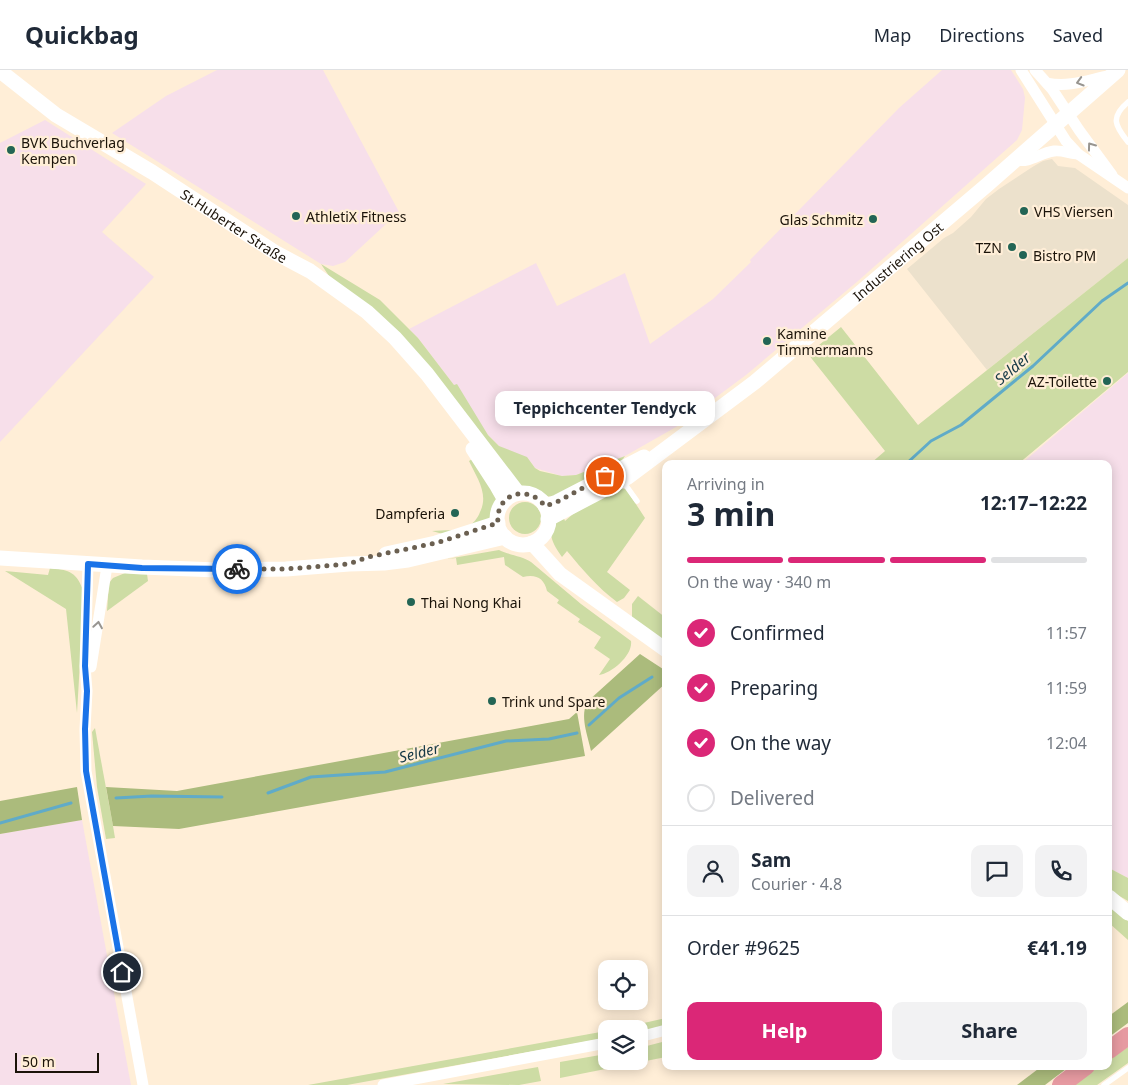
<!DOCTYPE html>
<meta charset="utf-8">
<style>
body{margin:0;font-family:"Noto Sans",sans-serif;background:#f2f2f3;color:#1f2937;height:100vh;display:flex;flex-direction:column;font-size:19px;white-space:nowrap}
*{box-sizing:border-box;margin:0}
p{font-size:16px;color:#747a83}
.icon{flex:none;width:28px;height:28px;fill:none;stroke:currentColor;stroke-width:2;stroke-linecap:round;stroke-linejoin:round}
.map{position:relative;flex:1;overflow:hidden}
.details{position:absolute;left:662px;top:390px;width:450px;height:610px;display:flex;flex-direction:column;background:#fff;border-radius:10px;box-shadow:0 2px 12px #0003}
.details>*{flex:none}
.controls{position:absolute;left:598px;top:890px;display:grid;gap:10px}
.controls a{display:grid;place-items:center;width:50px;height:50px;border-radius:10px;background:#fff;box-shadow:0 2px 12px #0003;font-size:25px}
.scale{position:absolute;left:15px;bottom:12px;width:84px;box-sizing:border-box;padding-left:5px;border:2px solid #1b1309;border-top:0;font-size:14px;line-height:18px;white-space:nowrap;color:#1b1309;-webkit-text-stroke:4px #ffeed7;paint-order:stroke}
.pin{position:absolute;display:grid;place-items:center;width:42px;height:42px;color:#fff;margin:-21px;border:2px solid #fff;border-radius:50%;box-shadow:0 1px 5px #0007}
.courier{position:absolute;display:grid;place-items:center;width:50px;height:50px;margin:-25px;border:4px solid #1a73e8;border-radius:50%;background:#fff;color:#222;box-shadow:0 1px 6px #0007}
.bubble{position:absolute;height:35px;border-radius:10px;background:#fff;box-shadow:0 2px 12px #0003;font-size:16px;font-weight:700;line-height:35px;text-align:center}
.head em{font-style:normal;font-weight:700}
.head div{display:flex;flex-direction:column-reverse}
.head{display:flex;align-items:center;justify-content:space-between;height:85px;padding:0 25px}
h1{font-size:32px;font-weight:700;line-height:38px}
.bar{display:grid;grid-template-columns:repeat(4,1fr);gap:8px 5px;align-content:center;height:60px;padding:0 25px}
.bar i{height:6px;border-radius:4px;background:#e0e1e3}
.bar .active{background:#db2777}
.bar p{grid-column:span 4}
.line{display:flex;align-items:center;gap:12px;padding:0 25px;border-top:1px solid #e0e1e3}
.line div{flex:1}
.round{display:grid;place-items:center;flex:none;width:52px;height:52px;border-radius:10px;background:#f2f2f3}
ol{padding:0 25px;list-style:none}
li{display:flex;align-items:center;gap:15px;height:55px}
li p{margin-inline-start:auto}
li .icon{padding:5px;border-radius:50%;background:#db2777;color:#fff;stroke-width:4}
li:last-child{color:#747a83}
li i{width:28px;height:28px;border:2px solid #e0e1e3;border-radius:50%}
.action{display:flex;gap:10px;margin-top:auto;padding:10px 25px}
.action a{flex:1;height:58px;border-radius:10px;background:#db2777;color:#fff;font-size:20px;font-weight:700;line-height:58px;text-align:center}
.action a+a{background:#f2f2f3;color:#1f2937}
header{display:flex;align-items:center;gap:30px;box-sizing:border-box;height:70px;padding:0 25px;background:#fff;border-bottom:1px solid #e0e1e3}
header strong{font-size:24px}
nav{display:flex;gap:28px;margin-inline-start:auto;font-size:18px}
.map>svg:first-child{display:block}
.commercial{fill:#f7dfea}
.education{fill:#ece1cc}
.green{fill:#cddca4}
.forest{fill:#abbb7c}
.lines{fill:none;stroke-linecap:round;stroke-linejoin:round}
.stream{stroke:#60abc8;stroke-width:3}
.lane{stroke:#fff;stroke-width:5.5}
.street{stroke:#fff;stroke-width:11}
.secondary{stroke:#fff;stroke-width:15}
.primary{stroke:#e69aa1;stroke-width:18}
.oneway{stroke:#989590}
.done{stroke:#6b6051;stroke-width:5;stroke-dasharray:0 9}
.route{stroke:#1a73e8;stroke-width:6}
.poi-dot{fill:#236555;stroke:#ffeed7;stroke-width:2}
.labels{text-anchor:middle;dominant-baseline:central;stroke-width:4.5;stroke-linejoin:round;paint-order:stroke}
.poi-label{font-size:14px;fill:#1b1309;stroke:#ffeed7;text-anchor:start}
.street-label{font-size:14px;fill:#1b1309;stroke:#ffeed7}
.water-label{font-size:15px;font-style:italic;fill:#153845;stroke:#ffeed7}
</style>
<header>
<strong>Quickbag</strong>
<nav><a>Map</a><a>Directions</a><a>Saved</a></nav>
</header>
<div class="map">
<svg width="1128" height="1015" viewBox="0 0 1128 1015">
<rect width="100%" height="100%" fill="#ffeed7"/>
<g class="commercial">
<path d="M217,0h106l76,142 -54,50 -12,4 -12,-2 -209,-131 54,-37z"/>
<path d="M942,0h69l12,19 2,9 -3,32 -5,10 -159,141 -112,94 -70,52 -51,29 -49,19 -14,1 -27,-8 -4,-6 -32,-16 -11,-11 -34,-50 -36,-47 -9,-9 127,-66 21,43 68,-33 25,71 63,-45 38,-37 -1,-2 149,-152z"/>
<path d="M45,50l101,64 -44,48 52,45 -154,165v-299z"/>
<path d="M1128,303v505l-19,-10v-404h-88z"/>
<path d="M82,750l49,265h-131v-251z"/>
</g>
<path class="education" d="M1052,89l6,7 17,2 53,37v53l-141,112 -80,-101 37,-31 9,-5 18,-16 15,-18 13,-10 35,-23 9,-5z"/>
<g class="green">
<path d="M1128,188v114l-110,92h-148l15,-13 -77,-97 33,-27 77,98z"/>
<path d="M321,194l59,36 38,38 36,47 3,-1 31,51 11,11 28,11 8,11 5,3 22,5 14,-1 49,-19 -6,9 -66,32c-11,-1 -21,-7 -32,-9l-30,-38 -160,-171z"/>
<path d="M474,388l24,44 -7,18 -41,16 -18,-5c11,-1 26,0 35,-4 6,-3 11,-9 13,-15 9,-18 -3,-34 -11,-51z"/>
<path d="M620,418l6,1 19,29 -38,54 23,18 -6,8 -7,4c-20,-15 -34,-32 -50,-51l-5,6c-11,-16 -18,-28 1,-41l2,5 8,-7z"/>
<circle cx="525" cy="448" r="16"/>
<path d="M499,480c10,5 23,6 32,12l50,42 50,37c2,14 -19,32 -32,34l11,-16 -16,-11 7,-11 -23,-15 2,-3 -23,-16 2,-3 -12,-9c-3,-13 -11,-17 -24,-14l-18,-12 -1,-8 -47,8 -1,-7 -9,1z"/>
<path d="M50,498c20,2 27,4 34,25l-7,120 -11,-104 -61,-38 43,4z"/>
<path d="M125,503l22,1 1,7 -41,30 2,-28 4,-5z"/>
<path d="M638,526l28,22v24l-34,-20v-18z"/>
<path d="M95,658l18,98 2,12 -9,1 -9,-52 -5,-55z"/>
<path d="M1109,798l19,10v23l-19,-11z"/>
<path d="M1109,835l19,16v19l-19,-17z"/>
<path d="M666,948v8l-27,6v-3h-22z"/>
<path d="M606,961v7l-259,47h-39z"/>
<path d="M666,971v16l-106,21v-16l46,-8v7h33v-13z"/>
<path d="M1128,977v16l-31,22h-24l27,-19h9v-6z"/>
<path d="M538,997l3,14 -22,4 -76,-1z"/>
</g>
<g class="forest">
<path d="M640,584l26,17v12l-75,68c-3,-15 -12,-36 -3,-50z"/>
<path d="M577,642l8,44 -406,73 -66,-3 -7,-39 71,4 392,-72z"/>
<path d="M77,717l5,33 -82,14v-33z"/>
<path d="M1128,932v21l-19,14v-21z"/>
<path d="M1042,996h28l-25,19h-28z"/>
</g>
<g class="lines">
<g class="stream">
<path d="M906,394l25,-23 30,-16 72,-59 69,-65 26,-18"/>
<path d="M589,655l30,-27 33,-21"/>
<path d="M268,723l43,-16 74,-5 121,-31 43,-2 28,-6"/>
<path d="M116,728l36,-2 70,1"/>
<path d="M0,753l71,-20"/>
</g>
<g class="lane">
<path d="M1128,32c-18,15 -13,24 0,40"/>
<path d="M622,410l15,21"/>
<path d="M233,500l1,-14"/>
<path d="M1104,1015l24,-17"/>
</g>
<g class="street">
<path d="M1021,0l45,71 12,13 50,34"/>
<path d="M1035,0l17,19 27,41 33,45"/>
<path d="M1047,13c23,5 43,-4 65,-8"/>
<path d="M1016,90c15,3 23,-7 38,-9 9,-1 16,3 24,3"/>
<path d="M88,494l-3,102 2,25 -2,38 1,42 57,314"/>
<path d="M91,597l16,-101"/>
<path d="M639,967l27,-7"/>
<path d="M383,1015l223,-42"/>
</g>
<g class="secondary">
<path id="s1" d="M0,1l56,44 96,57 124,81 34,18 57,41 28,26 32,36 91,119"/>
<path d="M473,379l24,37 8,14"/>
<circle cx="523" cy="449" r="26"/>
<path d="M545,436l12,-4 87,-45"/>
<path id="s2" d="M548,449l80,-42 127,-95 232,-197 131,-115"/>
<path d="M532,473l28,31 106,76"/>
<path d="M386,484l50,-11 62,-20"/>
<path d="M0,488l142,9 75,3 69,-1 63,-5 35,-1 24,-3 97,-23"/>
<path d="M1109,827l19,16"/>
</g>
<g class="primary">
<path d="M1109,980l19,-14"/>
<path d="M1061,1015l25,-19"/>
</g>
</g>
<defs><path id="oneway-chevron" d="M-2-3.5L2.5 0L-2 3.5" fill="none" stroke-width="1.6" stroke-linecap="round" stroke-linejoin="round" transform="scale(1.25)"/></defs>
<g class="oneway">
<use href="#oneway-chevron" transform="translate(1080 12) rotate(164)"/>
<use href="#oneway-chevron" transform="translate(1091 76) rotate(-126)"/>
<use href="#oneway-chevron" transform="translate(98 555) rotate(-81)"/>
</g>
<g class="lines">
<path class="done" d="M237,499h49l63,-5 19,-7 68,-14 62,-20c-3,-29 29,-40 47,-17l12,-4 48,-26"/>
<path class="route" d="M122,902l-36,-201 -1,-42 2,-38 -2,-25 3,-102 54,4 95,1"/>
</g>
<g class="poi-dot">
<circle cx="11" cy="80" r="5"/>
<circle cx="1024" cy="141" r="5"/>
<circle cx="296" cy="146" r="5"/>
<circle cx="873" cy="149" r="5"/>
<circle cx="1012" cy="177" r="5"/>
<circle cx="1023" cy="185" r="5"/>
<circle cx="767" cy="271" r="5"/>
<circle cx="1107" cy="311" r="5"/>
<circle cx="455" cy="443" r="5"/>
<circle cx="411" cy="532" r="5"/>
<circle cx="492" cy="631" r="5"/>
</g>
<g class="labels">
<g class="poi-label">
<text x="21" y="72">BVK Buchverlag<tspan x="21" dy="16">Kempen</tspan></text>
<text x="1034" y="141">VHS Viersen</text>
<text x="306" y="146">AthletiX Fitness</text>
<text x="863" y="149" text-anchor="end">Glas Schmitz</text>
<text x="1002" y="177" text-anchor="end">TZN</text>
<text x="1033" y="185">Bistro PM</text>
<text x="777" y="263">Kamine<tspan x="777" dy="16">Timmermanns</tspan></text>
<text x="1097" y="311" text-anchor="end">AZ-Toilette</text>
<text x="445" y="443" text-anchor="end">Dampferia</text>
<text x="421" y="532">Thai Nong Khai</text>
<text x="502" y="631">Trink und Spare</text>
</g>
<g class="street-label">
<text stroke="none"><textPath href="#s1" startOffset="281">St.Huberter Straße</textPath></text>
<text stroke="none"><textPath href="#s2" startOffset="436">Industriering Ost</textPath></text>
</g>
<g class="water-label">
<text transform="translate(1012 298) rotate(-40)">Selder</text>
<text transform="translate(419 682) rotate(-14)">Selder</text>
</g>
</g>
</svg>
<div class="controls">
<a><svg class="icon" aria-label="locate" viewBox="0 0 24 24"><circle cx="12" cy="12" r="6"/><path d="M12 2v4M12 18v4M2 12h4M18 12h4"/></svg></a>
<a><svg class="icon" aria-label="layers" viewBox="0 0 24 24"><path d="M12 4l9 5-9 5-9-5zM3 14l9 5 9-5"/></svg></a>
</div>
<div class="scale">50 m</div>
<div class="pin" style="left:605px;top:406px;background:#ea580c"><svg class="icon" aria-label="bag" viewBox="0 0 24 24"><path d="M5 8h14l-1 12H6zM9 8a3 3 0 0 1 6 0"/></svg></div>
<div class="pin" style="left:122px;top:902px;background:#1f2937"><svg class="icon" aria-label="home" viewBox="0 0 24 24"><path d="M3 11l9-7 9 7M6 9v11h12V9"/></svg></div>
<div class="courier" style="left:237px;top:499px"><svg class="icon" aria-label="bike" viewBox="0 0 24 24"><circle cx="6" cy="16" r="4"/><circle cx="18" cy="16" r="4"/><path d="M6 16l4-8h5l3 8M10 8l3 8H6M13 5h3"/></svg></div>
<div class="bubble" style="left:495px;top:321px;width:220px">Teppichcenter Tendyck</div>
<section class="details">
<div class="head"><div><h1>3 min</h1><p>Arriving in</p></div><em>12:17–12:22</em></div>
<div class="bar"><i class="active"></i><i class="active"></i><i class="active"></i><i></i><p>On the way · 340 m</p></div>
<ol>
<li><svg class="icon" aria-label="check" viewBox="0 0 24 24"><path d="M5 12l5 5 9-10"/></svg>Confirmed<p>11:57</p></li>
<li><svg class="icon" aria-label="check" viewBox="0 0 24 24"><path d="M5 12l5 5 9-10"/></svg>Preparing<p>11:59</p></li>
<li><svg class="icon" aria-label="check" viewBox="0 0 24 24"><path d="M5 12l5 5 9-10"/></svg>On the way<p>12:04</p></li>
<li><i></i>Delivered</li>
</ol>
<div class="line" style="height:90px"><a class="round"><svg class="icon" aria-label="person" viewBox="0 0 24 24"><circle cx="12" cy="8" r="4"/><path d="M4 21q1-7 8-7t8 7"/></svg></a><div><b>Sam</b><p>Courier · 4.8</p></div><a class="round"><svg class="icon" aria-label="chat" viewBox="0 0 24 24"><path d="M4 5h16v11H9l-5 4z"/></svg></a><a class="round"><svg class="icon" aria-label="phone" viewBox="0 0 24 24"><path d="M5 4h4l2 5-3 2q2 4 5 5l2-3 5 2v4C11 20 4 13 5 4z"/></svg></a></div>
<div class="line" style="height:65px"><div>Order #9625</div><b>€41.19</b></div>
<div class="action"><a>Help</a><a>Share</a></div>
</section>
</div>
